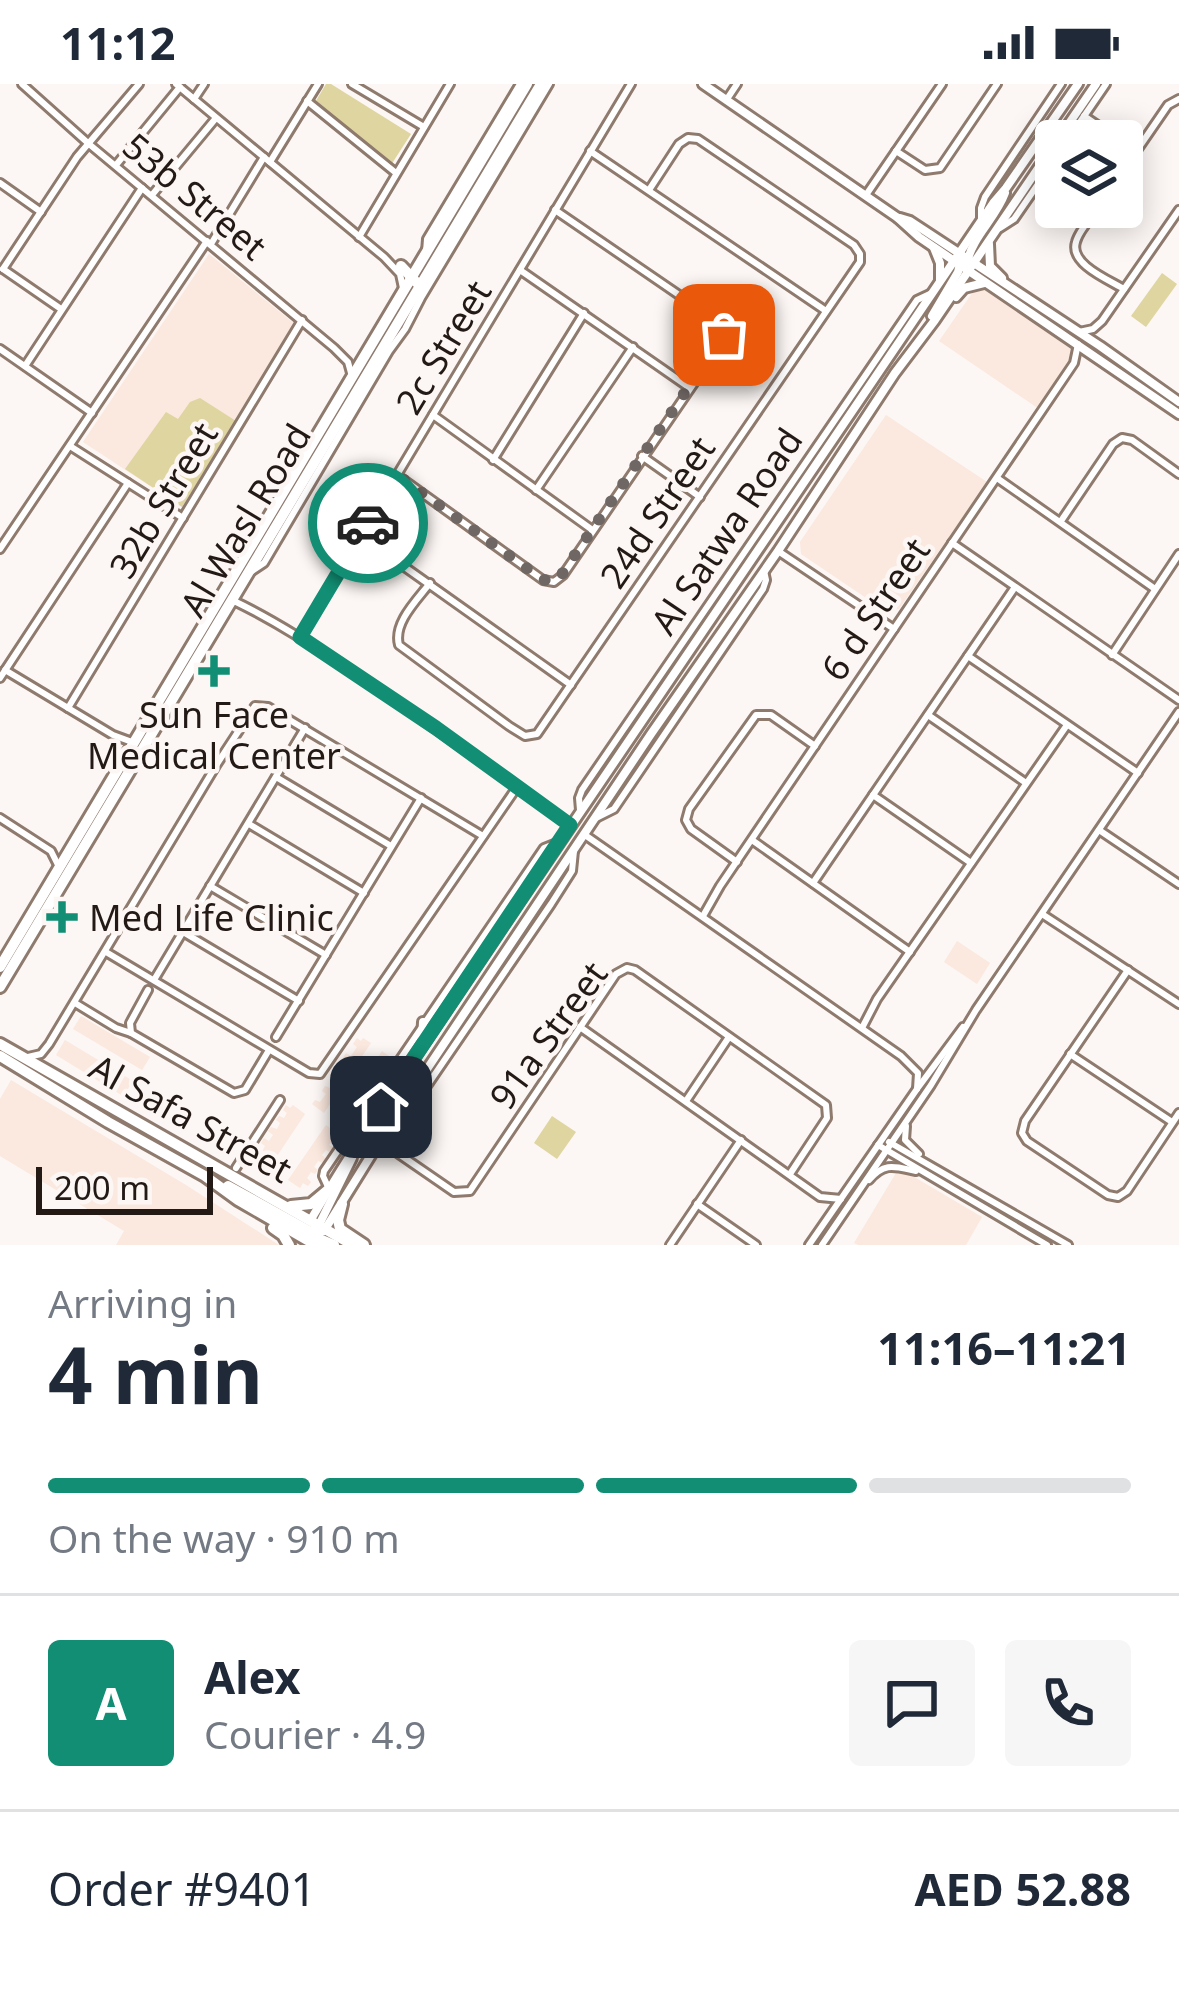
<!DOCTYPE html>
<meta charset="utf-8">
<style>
body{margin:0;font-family:"Noto Sans",sans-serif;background:#f6f6f7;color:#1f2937;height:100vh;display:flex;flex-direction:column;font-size:45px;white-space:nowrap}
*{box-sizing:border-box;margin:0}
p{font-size:39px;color:#747a83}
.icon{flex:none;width:66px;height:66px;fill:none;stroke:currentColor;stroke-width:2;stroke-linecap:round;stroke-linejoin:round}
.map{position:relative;height:1161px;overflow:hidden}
.details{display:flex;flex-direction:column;background:#fff;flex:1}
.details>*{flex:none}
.controls{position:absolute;left:1035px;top:36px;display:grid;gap:24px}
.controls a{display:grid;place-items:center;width:108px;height:108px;border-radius:12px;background:#fff;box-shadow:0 6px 30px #0003;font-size:60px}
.scale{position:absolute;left:36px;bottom:30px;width:177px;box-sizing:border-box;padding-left:12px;border:6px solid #231a16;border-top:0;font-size:33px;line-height:42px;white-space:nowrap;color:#231a16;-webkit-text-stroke:9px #fcf7f4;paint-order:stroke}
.pin{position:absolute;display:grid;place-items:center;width:102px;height:102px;color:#fff;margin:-51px;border-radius:24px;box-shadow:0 6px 18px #0006}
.courier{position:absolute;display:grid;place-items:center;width:120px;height:120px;margin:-60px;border:9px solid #118e73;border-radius:50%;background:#fff;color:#222;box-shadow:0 3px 15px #0007}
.headline em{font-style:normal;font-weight:700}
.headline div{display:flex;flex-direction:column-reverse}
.headline{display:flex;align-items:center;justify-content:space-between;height:204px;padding:0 48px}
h1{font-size:78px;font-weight:700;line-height:90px}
.bar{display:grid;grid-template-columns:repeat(4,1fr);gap:18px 12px;align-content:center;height:144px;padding:0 48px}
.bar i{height:15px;border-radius:9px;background:#e0e1e3}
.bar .active{background:#118e73}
.bar p{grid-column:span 4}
.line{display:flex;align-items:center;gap:30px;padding:0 48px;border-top:3px solid #e0e1e3}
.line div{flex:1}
.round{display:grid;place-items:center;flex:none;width:126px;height:126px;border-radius:12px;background:#f6f6f7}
.status{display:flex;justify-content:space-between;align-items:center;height:84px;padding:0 60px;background:#fff;direction:ltr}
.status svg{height:33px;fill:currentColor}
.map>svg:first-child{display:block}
.built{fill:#fbe8de}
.green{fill:#dfd5a0}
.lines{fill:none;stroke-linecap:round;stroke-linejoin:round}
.minor-casing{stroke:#8f7a6e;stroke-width:12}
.tertiary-casing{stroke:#8f7a6e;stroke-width:14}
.secondary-casing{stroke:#8f7a6e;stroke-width:14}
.primary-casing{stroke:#8f7a6e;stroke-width:16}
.minor{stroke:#fff;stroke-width:6}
.tertiary{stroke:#fff;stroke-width:8}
.secondary{stroke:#fff;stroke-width:8}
.primary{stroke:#fff;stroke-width:10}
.done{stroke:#6f6764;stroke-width:12;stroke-dasharray:0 21.6}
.route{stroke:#118e73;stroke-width:15}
.poi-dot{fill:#118e73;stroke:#fcf7f4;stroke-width:4.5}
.labels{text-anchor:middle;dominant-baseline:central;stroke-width:9;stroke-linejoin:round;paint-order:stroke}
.street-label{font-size:36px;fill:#231a16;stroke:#fcf7f4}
.poi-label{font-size:36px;fill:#231a16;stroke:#fcf7f4}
</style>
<div class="status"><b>11:12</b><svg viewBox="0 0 49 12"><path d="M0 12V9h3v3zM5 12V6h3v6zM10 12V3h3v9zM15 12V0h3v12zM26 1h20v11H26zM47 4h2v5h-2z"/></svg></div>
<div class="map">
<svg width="1179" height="1161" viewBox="0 0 1179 1161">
<rect width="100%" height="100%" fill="#fcf7f4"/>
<g class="built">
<path d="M209,170l87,71 -114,182 -99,-65z"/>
<path d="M989,204l85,61 1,8 -36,52 -100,-68 36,-52z"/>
<path d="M886,331l101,67 -88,127 -12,3 -86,-58 -1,-12z"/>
<path d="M957,857l33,22 -13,21 -33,-22z"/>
<path d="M81,932l69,41 -8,13 -69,-41z"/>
<path d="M357,954l4,3 2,-3 8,5 -47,70 -12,-9 3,-4 5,2 6,-8 -4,-3 3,-5 5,2 6,-9 -4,-4 4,-6 5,3 5,-9 -4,-4 4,-6 5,3 6,-9 -4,-3z"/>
<path d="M65,956l68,41 -10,15 -67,-41z"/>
<path d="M382,967l7,5 -1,3 4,3 -4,6 -5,-3 -6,9 4,4 -4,6 -5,-2 -5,8 4,3 -4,6 -5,-2 -6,8 5,4 -4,6 -6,-3 -5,9 4,3 -2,3 -6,-1 -7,-5z"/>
<path d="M11,996l175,105 93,60h-163l8,-14 -124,-75v-57z"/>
<path d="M286,1021l4,3 3,-3 12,9 -38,57 -12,-8 3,-6 -5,-3 3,-5 6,3 3,-6 -4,-3 3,-5 5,3 4,-6 -5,-4 3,-4 6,2 3,-6 -4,-3 3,-4 5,2 3,-5 -4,-3z"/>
<path d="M326,1041l15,12 -3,4 -5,-2 -4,6 5,3 -3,5 -5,-3 -4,5 4,4 -3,4 -5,-2 -4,6 4,3 -3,4 -4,-2 -4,6 4,4 -3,4 -5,-3 -3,5 -12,-8z"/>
<path d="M899,1084l83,49 -16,28h-108l-4,-2z"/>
</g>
<g class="green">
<path d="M326,0h5l80,50 -20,31 -77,-61z"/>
<path d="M1162,189l15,11 -31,43 -15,-11z"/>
<path d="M200,314l36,23 -54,86 -57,-38 41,-57 12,7 12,-17z"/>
<path d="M552,1032l24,16 -19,27 -23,-16z"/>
</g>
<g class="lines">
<g class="minor-casing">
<g id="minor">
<path d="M22,0l67,60 245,204 14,14 3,11"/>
<path d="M176,0l208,173 16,17 3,14"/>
<path d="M352,0l72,43"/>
<path d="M194,15l10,-15"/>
<path d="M727,15l10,-15"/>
<path d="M307,17l89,72"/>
<path d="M1084,32l37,25"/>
<path d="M1067,57l39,-57"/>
<path d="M590,67l236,160"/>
<path d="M896,67l29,19 15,-2 57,-84"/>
<path d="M270,78l48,-78"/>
<path d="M116,81l64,-78"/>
<path d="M1122,88l46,-67 11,-6"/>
<path d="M0,99l41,29"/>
<path d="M152,111l64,-77"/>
<path d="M866,111l76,-111"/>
<path d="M1099,123c-7,10 -20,23 -23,35 -7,22 33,38 48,47"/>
<path d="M981,138v-14l4,-11 76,-113"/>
<path d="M1000,144l14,-9 42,-61"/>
<path d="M359,153l91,-153"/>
<path d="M211,160l53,-87"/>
<path d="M426,168l1,-13 93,-155"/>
<path d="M3,185l74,-112 62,-73"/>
<path d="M3,185l58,40"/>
<path d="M520,186l170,118"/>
<path d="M1079,248l14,-3 9,-8 77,-111"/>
<path d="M0,265l92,64"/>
<path d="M25,282l117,-178"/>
<path d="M433,331l158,114"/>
<path d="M70,362l113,72"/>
<path d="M642,372l58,41"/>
<path d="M493,376l91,-147"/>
<path d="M397,391l146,105 11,2 9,-7 159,-233 2,-11 -7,-10 -162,-111"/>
<path d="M997,394l158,111"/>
<path d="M536,406l97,-143"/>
<path d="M1061,437l52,-77 9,-6 10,2 47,34"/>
<path d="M361,452l210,149"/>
<path d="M952,459l227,157"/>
<path d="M0,465l207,-308"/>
<path d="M778,467l116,78"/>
<path d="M252,487l12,-8 125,-212 16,-22 16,-31 128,-214"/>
<path d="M430,499c-13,17 -37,40 -31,62l110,81 16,10 12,-2 323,-472v-8l-6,-9 -156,-106 -10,-1 -9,6 -30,46"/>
<path d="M234,517c46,22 87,50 129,78 70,47 138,97 207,146"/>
<path d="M300,553l331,-553"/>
<path d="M1112,571l67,-101"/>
<path d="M968,572l170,117"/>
<path d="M5,586l108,65 19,7"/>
<path d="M0,594l128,-195"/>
<path d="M68,624l234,-388"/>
<path d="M928,631l98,68"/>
<path d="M276,693l115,69"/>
<path d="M873,711l98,68"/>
<path d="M580,726l-1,-12 3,-8 335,-490 15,-7"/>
<path d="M0,734l51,33 8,16"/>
<path d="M596,734l18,-9 149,-220 3,-9 -2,-9"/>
<path d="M249,740l115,69"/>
<path d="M1099,746l80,54"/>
<path d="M585,751l316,221 17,17 -1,16"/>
<path d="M752,756l158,112"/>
<path d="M737,778l-46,-33 -5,-9 3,-11 67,-94h15l44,31"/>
<path d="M813,799l202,-296"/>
<path d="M210,802l116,69"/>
<path d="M1042,830l137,90"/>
<path d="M703,832l17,-30 354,-523 4,-19"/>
<path d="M183,848l116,69"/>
<path d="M106,868l203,121 11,1 197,-287"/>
<path d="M1128,886l-103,151 -3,12 5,8 81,54 10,2 9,-6 52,-78"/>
<path d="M154,896l151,-252"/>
<path d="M148,906l-18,33 1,10 103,60 11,-3 24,-40"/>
<path d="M75,919l41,25 15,5"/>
<path d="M580,943l240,170 21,2"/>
<path d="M862,944l15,-29 190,-274"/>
<path d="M276,953l145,-239"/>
<path d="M1070,970l102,68"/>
<path d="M28,973l13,-3 8,-10 168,-280 38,-58 13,1 215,129"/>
<path d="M686,1017l43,-64"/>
<path d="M391,1039l16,-8 144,-211 21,-33 2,-20"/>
<path d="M906,1042l-1,14 14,14"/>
<path d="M380,1057l74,51 16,-1 146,-217 11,-6 8,2 191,135 1,13 -37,56"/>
<path d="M889,1058l179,103"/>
<path d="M878,1061l169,100"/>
<path d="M236,1084l44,-68"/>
<path d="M869,1096c16,-19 27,-13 47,-9"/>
<path d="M329,1105l-6,-13 1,-5 220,-323 15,-6"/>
<path d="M697,1120l59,41"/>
<path d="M670,1161l71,-105"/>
<path d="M809,1161l108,-156 46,-62"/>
<path d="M822,1161l109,-160 45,-75 203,-298"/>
</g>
</g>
<g class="tertiary-casing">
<path id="tertiary" d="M703,0l195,134"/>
</g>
<g class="secondary-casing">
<g id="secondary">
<path d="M1057,57l39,-57"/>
<path d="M898,134l21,19 260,177"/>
<path d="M900,134l10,3 190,125 79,56"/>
<path d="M989,160l1,22 12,12"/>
<path d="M934,164l6,15v17"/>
<path d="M967,179c5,-26 29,-45 38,-70"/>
<path d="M956,213l8,-9 20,-5"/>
<path d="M932,232l26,-44 3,-12"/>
<path d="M422,959l1,-21"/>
<path d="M310,1137c60,-102 129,-198 194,-296 162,-242 327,-482 490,-723l12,-14 72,-104"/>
<path d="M319,1141l33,-67"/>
<path d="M324,1147l67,-108 260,-389 127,-183 117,-178 40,-53 121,-178"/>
</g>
</g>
<g class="primary-casing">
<g id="primary">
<path d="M401,182l15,16"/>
<path d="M0,883l527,-883"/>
<path d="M0,903l541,-903"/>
<path d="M0,960l353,201"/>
<path d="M0,972l108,66 97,54 33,24 78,45"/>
<path d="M228,1102l81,45 8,1 9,-3"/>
<path d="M342,1120l-4,16 2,9 24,16"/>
<path d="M291,1122l20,-2 18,-15"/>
<path d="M273,1144l10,7 6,10"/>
<path d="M310,1151l24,10"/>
</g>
</g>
<use href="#minor" class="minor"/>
<use href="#tertiary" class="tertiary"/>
<use href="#secondary" class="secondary"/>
<use href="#primary" class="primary"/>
</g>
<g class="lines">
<path class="done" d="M368,439l29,-48 146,105h15l166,-245"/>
<path class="route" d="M368,439l-68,114 136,91 134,97 -189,282"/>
</g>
<g class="poi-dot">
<path d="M208 569h12v12h12v12h-12v12h-12v-12h-12v-12h12z"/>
<path d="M56 815h12v12h12v12h-12v12h-12v-12h-12v-12h12z"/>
</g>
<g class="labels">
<g class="street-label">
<text transform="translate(195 112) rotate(40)">53b Street</text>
<text transform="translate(443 263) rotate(-59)">2c Street</text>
<text transform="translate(163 416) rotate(-59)">32b Street</text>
<text transform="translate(657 428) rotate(-56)">24d Street</text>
<text transform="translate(245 436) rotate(-59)">Al Wasl Road</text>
<text transform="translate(726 447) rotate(-56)">Al Satwa Road</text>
<text transform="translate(875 525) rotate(-56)">6 d Street</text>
<text transform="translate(548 951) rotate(-54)">91a Street</text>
<text transform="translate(191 1034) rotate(29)">Al Safa Street</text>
</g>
<g class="poi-label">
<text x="214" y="630">Sun Face<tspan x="214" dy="41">Medical Center</tspan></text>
<text x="89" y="833" text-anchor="start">Med Life Clinic</text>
</g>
</g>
</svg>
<div class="controls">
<a><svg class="icon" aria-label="layers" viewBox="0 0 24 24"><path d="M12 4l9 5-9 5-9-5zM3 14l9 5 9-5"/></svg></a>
</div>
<div class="scale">200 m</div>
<div class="pin" style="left:724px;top:251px;background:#ea580c"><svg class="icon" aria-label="bag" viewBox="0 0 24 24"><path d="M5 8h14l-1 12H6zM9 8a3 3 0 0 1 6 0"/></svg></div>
<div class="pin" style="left:381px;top:1023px;background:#1f2937"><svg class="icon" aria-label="home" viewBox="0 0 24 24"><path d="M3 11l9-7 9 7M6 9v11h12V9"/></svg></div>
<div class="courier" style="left:368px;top:439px"><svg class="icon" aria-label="car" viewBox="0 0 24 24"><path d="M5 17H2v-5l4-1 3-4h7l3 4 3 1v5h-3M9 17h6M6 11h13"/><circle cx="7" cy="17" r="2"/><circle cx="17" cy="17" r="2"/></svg></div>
</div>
<section class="details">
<div class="headline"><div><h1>4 min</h1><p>Arriving in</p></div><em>11:16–11:21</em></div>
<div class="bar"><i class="active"></i><i class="active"></i><i class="active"></i><i></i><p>On the way · 910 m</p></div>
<div class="line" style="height:216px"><b class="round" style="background:#118e73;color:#fff">A</b><div><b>Alex</b><p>Courier · 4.9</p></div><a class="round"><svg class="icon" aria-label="chat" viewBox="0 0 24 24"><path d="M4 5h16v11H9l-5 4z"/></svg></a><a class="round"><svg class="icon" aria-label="phone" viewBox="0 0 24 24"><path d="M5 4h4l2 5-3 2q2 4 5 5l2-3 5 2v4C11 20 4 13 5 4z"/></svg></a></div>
<div class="line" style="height:156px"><div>Order #9401</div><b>AED 52.88</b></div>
</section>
